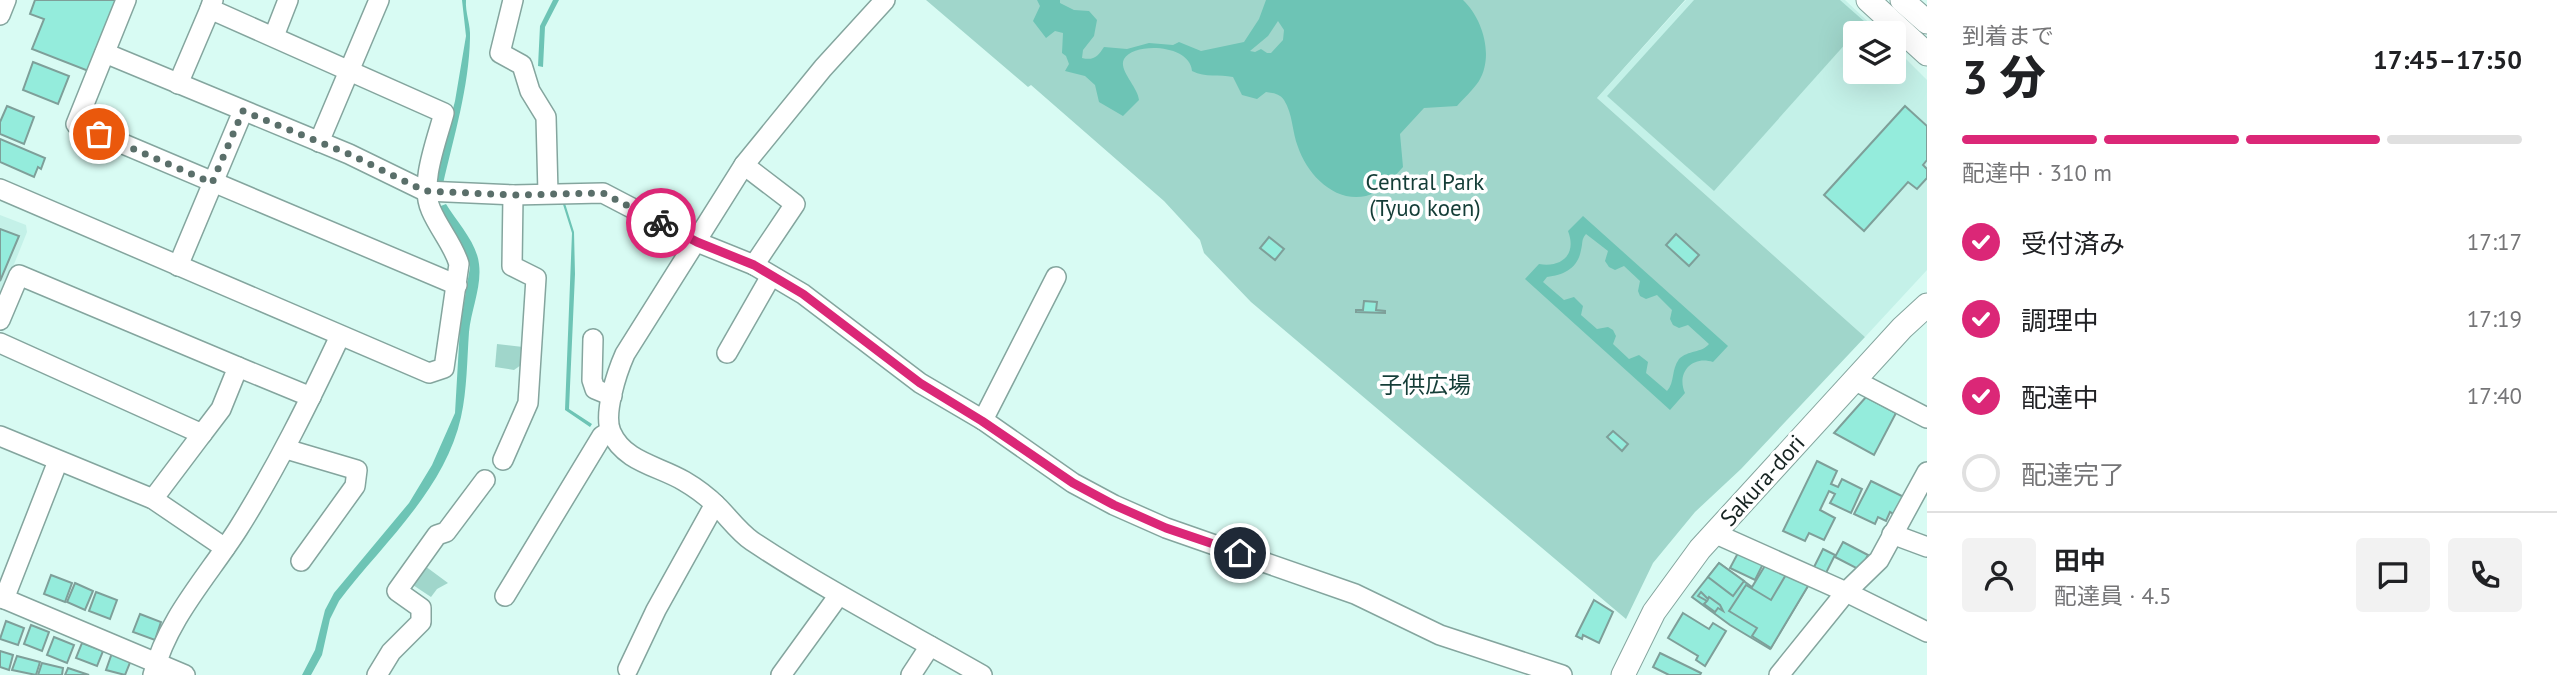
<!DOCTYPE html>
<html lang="ja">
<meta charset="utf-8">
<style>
body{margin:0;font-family:"PT Sans","Noto Sans JP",sans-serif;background:#f2f2f2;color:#202124;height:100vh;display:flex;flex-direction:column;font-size:26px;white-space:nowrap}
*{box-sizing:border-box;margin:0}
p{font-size:23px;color:#757577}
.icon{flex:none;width:38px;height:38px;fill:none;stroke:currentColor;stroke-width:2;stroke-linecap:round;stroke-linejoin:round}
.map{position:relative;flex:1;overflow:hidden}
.side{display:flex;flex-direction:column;background:#fff;width:630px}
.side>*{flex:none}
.controls{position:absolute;left:1843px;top:21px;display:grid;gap:14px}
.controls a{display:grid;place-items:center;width:63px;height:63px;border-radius:7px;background:#fff;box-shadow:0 7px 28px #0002;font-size:35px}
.pin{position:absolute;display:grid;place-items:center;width:60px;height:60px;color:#fff;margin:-30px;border:4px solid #fff;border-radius:50%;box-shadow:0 2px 7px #0007}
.courier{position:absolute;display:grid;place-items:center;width:70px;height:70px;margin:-35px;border:5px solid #db2777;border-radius:50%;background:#fff;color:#222;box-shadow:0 2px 9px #0007}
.summary em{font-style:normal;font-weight:800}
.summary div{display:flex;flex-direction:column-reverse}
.summary{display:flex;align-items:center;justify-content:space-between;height:119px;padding:0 35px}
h1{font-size:46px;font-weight:800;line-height:52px}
.bar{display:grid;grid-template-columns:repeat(4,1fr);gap:10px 7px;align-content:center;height:84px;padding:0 35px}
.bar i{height:9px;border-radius:5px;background:#e0e0e0}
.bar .active{background:#db2777}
.bar p{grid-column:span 4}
.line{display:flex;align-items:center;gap:18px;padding:0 35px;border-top:2px solid #e0e0e0}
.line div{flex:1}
.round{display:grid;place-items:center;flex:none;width:74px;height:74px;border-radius:7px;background:#f2f2f2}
ol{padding:0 35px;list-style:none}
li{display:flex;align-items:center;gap:21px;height:77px}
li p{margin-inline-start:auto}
li .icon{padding:7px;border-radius:50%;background:#db2777;color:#fff;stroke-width:4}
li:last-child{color:#757577}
li i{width:38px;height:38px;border:4px solid #e0e0e0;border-radius:50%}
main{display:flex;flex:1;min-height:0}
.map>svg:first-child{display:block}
.built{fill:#c4f1e8}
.green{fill:#a0d6cb}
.water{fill:#6dc4b5;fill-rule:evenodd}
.building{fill:#94ecdc;stroke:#7e9f99;stroke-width:2}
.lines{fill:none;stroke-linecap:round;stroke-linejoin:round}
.minor-casing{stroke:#84a59e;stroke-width:22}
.major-casing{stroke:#84a59e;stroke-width:25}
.minor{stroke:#fff;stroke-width:19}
.major{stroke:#fff;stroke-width:23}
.done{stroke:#5a6f6a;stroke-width:7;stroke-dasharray:0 12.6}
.route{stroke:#db2777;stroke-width:9}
.labels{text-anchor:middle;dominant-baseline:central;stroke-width:7;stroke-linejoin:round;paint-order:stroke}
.park-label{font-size:23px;fill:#143d37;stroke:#fff}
.street-label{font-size:23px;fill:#162321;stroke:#fff}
</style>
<main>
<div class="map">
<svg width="1927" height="675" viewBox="0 0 1927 675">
<rect width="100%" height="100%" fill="#d8fbf3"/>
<g class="built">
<path d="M1686,0h159l35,33h-25v39h39v-25l33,33v190l-62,67 -268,-239z"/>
<path d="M0,215l26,10 1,7 -27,67z"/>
</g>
<g class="green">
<path d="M926,0h759l-88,98 268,239 -124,132 -46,43 -42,51 -27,56 -375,-317 -47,-49 -4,-13 -36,-39 -133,-116 -3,2z"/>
<path d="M1694,0h146l25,22 -151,169 -107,-95z"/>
<path d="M497,344l26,3 -2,18 -7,5 -19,-3z"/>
<path d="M425,566l23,17 -11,6 -6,8 -18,-12z"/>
</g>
<g class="water">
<path d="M462,0h4c-1,13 5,25 4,38 -1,49 -16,98 -27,146h-9l21,-83 11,-65z"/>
<path d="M553,0h6l-14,27 -2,40 -5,-1 2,-40z"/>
<path d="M1037,0h23v3l14,7 15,1 8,9 -3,16 -11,14 -1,8c12,3 16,-2 22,-11l23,2 22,-6 24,2 6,-3 22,9 43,-9 15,-23 7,-19h197c20,19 31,56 16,81 -6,9 -15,17 -22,25l-33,2 -24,26 3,33c-10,11 -22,26 -37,29 -32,7 -59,-22 -68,-49 -6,-15 -5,-33 -14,-47 -4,-6 -11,-7 -18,-8l-9,7 -15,-4 -9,-18c-14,-3 -27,1 -41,-6 -2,-27 -58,-29 -68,-12 -6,11 14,28 15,41l-16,16 -24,-14 -4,-17 -10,-9 -20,-5 4,-7 -3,-8 -4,-3 1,-20 -8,-2 -9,7 -13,-17 7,-15zM1278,21l6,9 -1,10 -12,13h-4l-6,-4 -6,3 -5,-1 18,-15z"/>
<path d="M563,197l11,35 1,42 -6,135 23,15 -2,3 -25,-17 7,-177 -11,-35z"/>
<path d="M446,204c11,18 31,39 33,60 3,22 -8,46 -10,68 -2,28 -2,58 -8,85 -16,73 -79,127 -122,184l-9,18 -8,36 -11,20h-9l13,-25 10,-40 9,-17 75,-90 23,-38 23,-52 5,-86 10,-60 -5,-16 -27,-44z"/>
<path d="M1583,216l145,130 -15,16c-21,-7 -37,11 -28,31l-15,17 -145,-131 14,-15c23,4 38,-10 29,-33zM1586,234l22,17 -3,10 4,6 6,3 9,-4 16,15 -2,10 2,5 6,3 11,-4 15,15 -2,9 3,6 6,3 9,-3 21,19c-7,9 -21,6 -30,15 -8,11 -4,23 -12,32l-21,-18 2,-11 -9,-7 -10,4 -16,-15 3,-8 -3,-6 -5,-3 -11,2 -16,-14 2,-9 -9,-9 -10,3 -21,-18 4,-5c17,-2 31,-9 34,-27 2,-7 0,-10 5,-16z"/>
</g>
<g class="building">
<path d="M35,0h85l-29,72 -59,-23 12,-30 -14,-5z"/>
<path d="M33,62l36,14 -11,28 -35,-14z"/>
<path d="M7,106l27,11 -10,27 -24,-10v-12z"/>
<path d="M1905,106l22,20v34l-4,5 4,4v9l-10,11 -9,-7 -44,49 -40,-36z"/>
<path d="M0,139l45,19 -4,11 -3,-2 -4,10 -34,-15z"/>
<path d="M0,229l19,7 -19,45z"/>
<path d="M1676,234l23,21 -10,11 -23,-21z"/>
<path d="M1269,237l15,12 -9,11 -15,-12z"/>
<path d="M1364,301l13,1 -1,8 9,1v2l-29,-1v-2h7z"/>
<path d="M1866,397l30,16 -22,42 -40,-22z"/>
<path d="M1613,431l15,13 -6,7 -15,-14z"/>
<path d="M1817,461l20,10 -6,13 7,3 4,-8 20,10 -11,24 -21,-10 5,-9 -6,-3 -9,19 15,8 -11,22 -15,-7 -4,8 -22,-10z"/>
<path d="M1871,481l35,17 -9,18 -7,-4 -4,9 -8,-4 -3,7 -21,-10z"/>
<path d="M1843,542l25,13 -8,15 -25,-13z"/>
<path d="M1823,549l12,6 -10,20 -12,-6z"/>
<path d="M1738,553l25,11 -8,16 -25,-12z"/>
<path d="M1719,563l33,24 14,-23 43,20 -39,65 -40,-24 -38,-28z"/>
<path d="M1719,563l25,18 -11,15 -25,-19z"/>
<path d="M1787,573l21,13 -37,62 -19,-12 5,-8 -28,-17 17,-26 25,15z"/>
<path d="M51,575l21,8 -7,19 -21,-8z"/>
<path d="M75,583l18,8 -8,19 -18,-8z"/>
<path d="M96,592l21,8 -7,19 -21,-8z"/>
<path d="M1701,592l7,7 1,-2 11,8 3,6 -5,-3 -3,4 -11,-8 3,-3 -9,-5z"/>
<path d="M1594,600l19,12 -14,31 -16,-8 -1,4 -6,-3z"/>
<path d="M1683,613l26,16 4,-6 13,8 -21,35 -9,-6 2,-4 -30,-18z"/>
<path d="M140,614l21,8 -6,18 -22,-8z"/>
<path d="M6,621l18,7 -6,17 -18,-6z"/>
<path d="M31,625l18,7 -7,19 -18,-7z"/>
<path d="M54,637l20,8 -7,18 -20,-8z"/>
<path d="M82,643l21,8 -6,15 -21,-8z"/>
<path d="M0,651l13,4 -4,15 -9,-3z"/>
<path d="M112,653l19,7 -6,15 -19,-5z"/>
<path d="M1660,653l41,20 -1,2h-31l-16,-8z"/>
<path d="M17,656l23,6 -4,13 -24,-5z"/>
<path d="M42,663l21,5 -1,7h-24z"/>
<path d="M68,668l21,7h-24z"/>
</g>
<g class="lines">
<g class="minor-casing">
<g id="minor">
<path d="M126,0l-50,124 381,161"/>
<path d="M513,0l-13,53 22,12 8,26 16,26 2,76"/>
<path d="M885,0l-62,68 -79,97 -119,189c-8,18 -22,60 -14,78 13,30 48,34 73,49 12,7 25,17 34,26 11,11 21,25 34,34 74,49 153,90 230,134"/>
<path d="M0,15l6,-15"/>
<path d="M274,36l14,-36"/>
<path d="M105,53l244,101 76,37 88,4 90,-2 94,49 57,23 49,29 117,89 63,37 90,63 41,22 52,23 189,66 85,41 122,40"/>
<path d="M178,84l32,-75"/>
<path d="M319,142l60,-142"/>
<path d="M744,165l51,39 -41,61"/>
<path d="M0,189l429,184 15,-5 15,-104c-6,-20 -20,-35 -28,-54 -12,-26 6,-70 13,-97l-234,-104 3,-9"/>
<path d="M178,266l65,-155"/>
<path d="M0,320l19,-45 219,92 -17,42 -19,25"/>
<path d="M593,339l-1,41 3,9 17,7"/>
<path d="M0,343l202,91 -49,65"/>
<path d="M727,353l44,-77"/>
<path d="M238,367l73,30"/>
<path d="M1854,380l73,38"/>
<path d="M983,420l73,-143"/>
<path d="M0,436l153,63 72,49"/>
<path d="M286,449l71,21 -2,16 -54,75"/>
<path d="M503,460l25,-57 8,-125 -24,-12 1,-71"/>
<path d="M1714,533l132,59 81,40"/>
<path d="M1892,534l35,13"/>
<path d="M505,596l97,-160 8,-5"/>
<path d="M0,597l185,78"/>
<path d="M4,599l54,-138"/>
<path d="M628,669l28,-59 59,-106"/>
<path d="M153,675c14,-56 55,-99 85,-146 39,-62 71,-127 102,-193"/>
<path d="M377,675l14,-23 30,-30v-14l-24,-17 40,-56 9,-3 39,-52"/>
<path d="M781,675l58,-80"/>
<path d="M911,675l19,-29"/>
<path d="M1779,675l67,-83 33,-32 48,-88"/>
</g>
</g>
<g class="major-casing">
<g id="major">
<path d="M1868,0l59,54"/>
<path d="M1902,0l25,22"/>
<path d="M1623,675l31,-63 46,-63 202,-221 25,-23"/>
</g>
</g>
<use href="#minor" class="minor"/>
<use href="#major" class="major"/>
</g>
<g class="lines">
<path class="done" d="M99,134l113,49 31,-72 106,43 76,37 88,4 90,-2 58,30"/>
<path class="route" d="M661,223l36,19 57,23 49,29 117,89 62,38 91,62 41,22 52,23 74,25"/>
</g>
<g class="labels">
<g class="park-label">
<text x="1425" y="181">Central Park<tspan x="1425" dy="26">(Tyuo koen)</tspan></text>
<text x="1425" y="384">子供広場</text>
</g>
<g class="street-label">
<text transform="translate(1762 480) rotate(-48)">Sakura-dori</text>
</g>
</g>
</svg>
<div class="controls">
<a><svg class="icon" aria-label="layers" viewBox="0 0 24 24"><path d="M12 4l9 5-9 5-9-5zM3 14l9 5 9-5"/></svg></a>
</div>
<div class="pin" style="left:99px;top:134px;background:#ea580c"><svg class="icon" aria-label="bag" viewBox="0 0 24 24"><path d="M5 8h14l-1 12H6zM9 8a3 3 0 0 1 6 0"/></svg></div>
<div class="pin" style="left:1240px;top:553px;background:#1f2937"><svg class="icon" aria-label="home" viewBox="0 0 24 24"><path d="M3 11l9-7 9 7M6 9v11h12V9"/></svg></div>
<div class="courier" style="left:661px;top:223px"><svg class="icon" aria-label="bike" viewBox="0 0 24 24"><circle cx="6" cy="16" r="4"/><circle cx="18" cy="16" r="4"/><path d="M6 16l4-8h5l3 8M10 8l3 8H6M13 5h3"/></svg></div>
</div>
<section class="side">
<div class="summary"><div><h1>3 分</h1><p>到着まで</p></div><em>17:45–17:50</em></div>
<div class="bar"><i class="active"></i><i class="active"></i><i class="active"></i><i></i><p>配達中 · 310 m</p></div>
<ol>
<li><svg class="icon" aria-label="check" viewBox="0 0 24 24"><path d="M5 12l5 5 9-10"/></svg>受付済み<p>17:17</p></li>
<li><svg class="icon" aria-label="check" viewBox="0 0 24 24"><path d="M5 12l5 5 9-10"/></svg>調理中<p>17:19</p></li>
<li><svg class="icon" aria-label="check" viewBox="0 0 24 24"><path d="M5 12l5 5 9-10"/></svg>配達中<p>17:40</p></li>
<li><i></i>配達完了</li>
</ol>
<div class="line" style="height:126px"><a class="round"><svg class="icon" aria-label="person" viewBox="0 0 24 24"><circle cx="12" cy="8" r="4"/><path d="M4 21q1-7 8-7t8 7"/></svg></a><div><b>田中</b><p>配達員 · 4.5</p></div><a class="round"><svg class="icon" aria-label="chat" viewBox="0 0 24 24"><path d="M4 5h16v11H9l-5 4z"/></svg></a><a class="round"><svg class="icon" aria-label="phone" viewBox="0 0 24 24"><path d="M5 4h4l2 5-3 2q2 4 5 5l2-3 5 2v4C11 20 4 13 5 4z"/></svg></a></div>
</section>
</main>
